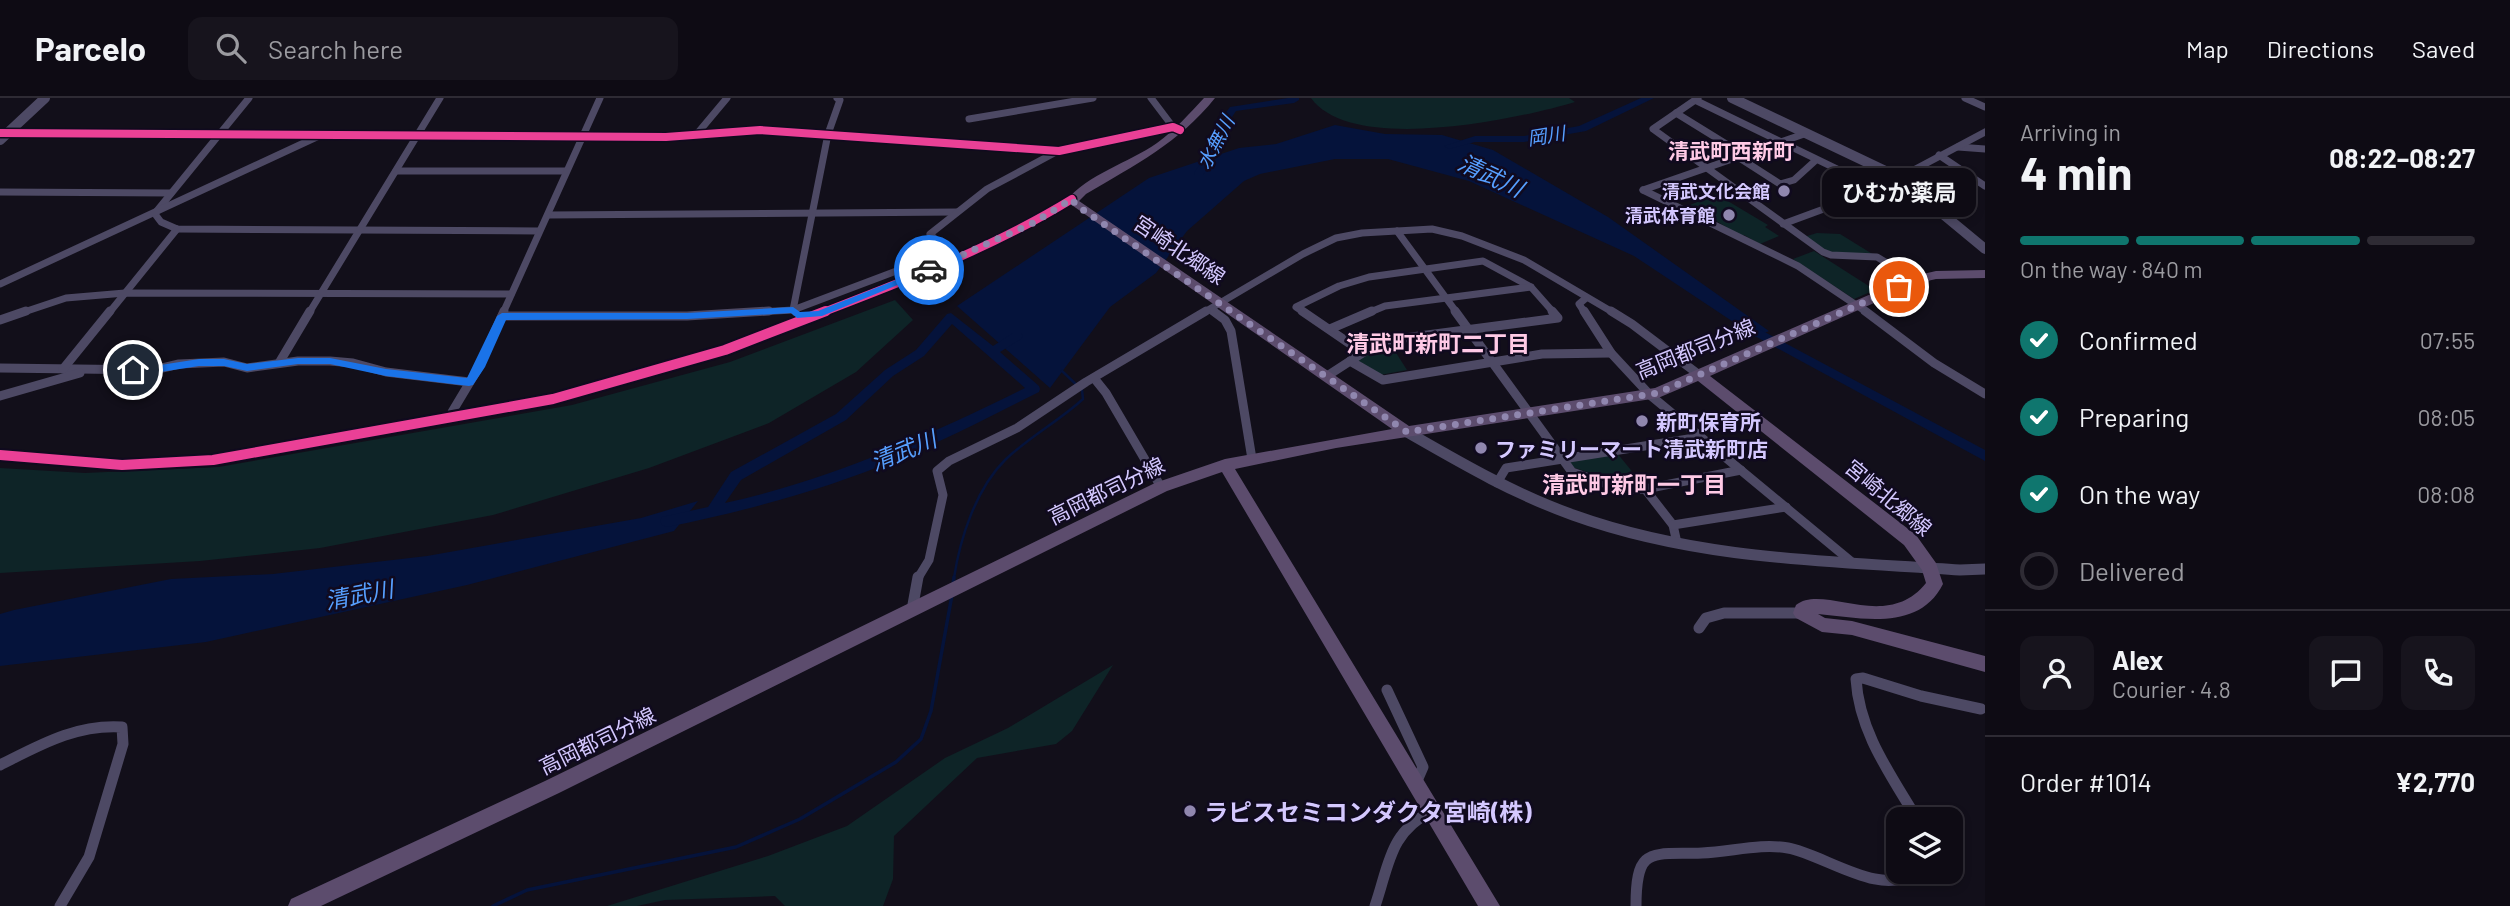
<!DOCTYPE html>
<meta charset="utf-8">
<style>
body{margin:0;font-family:Barlow,"Noto Sans JP",sans-serif;background:#17141d;color:#f1f3f6;height:100vh;display:flex;flex-direction:column;font-size:26px;white-space:nowrap}
*{box-sizing:border-box;margin:0}
p{font-size:23px;color:#9b9ba0}
.icon{flex:none;width:38px;height:38px;fill:none;stroke:currentColor;stroke-width:2;stroke-linecap:round;stroke-linejoin:round}
.map{position:relative;flex:1;overflow:hidden}
.sheet{display:flex;flex-direction:column;background:#0e0b14;width:525px}
.sheet>*{flex:none}
.tools{position:absolute;left:1886px;top:709px;display:grid;gap:14px}
.tools a{display:grid;place-items:center;width:77px;height:77px;border-radius:14px;background:#0e0b14;box-shadow:0 4px 10px #0003,0 0 0 2px #2e2b34;font-size:35px}
.pin{position:absolute;display:grid;place-items:center;width:60px;height:60px;color:#fff;margin:-30px;border:4px solid #fff;border-radius:50%;box-shadow:0 2px 7px #0007}
.courier{position:absolute;display:grid;place-items:center;width:70px;height:70px;margin:-35px;border:5px solid #1a73e8;border-radius:50%;background:#fff;color:#222;box-shadow:0 2px 9px #0007}
.bubble{position:absolute;height:49px;border-radius:14px;background:#0e0b14;box-shadow:0 4px 10px #0003,0 0 0 2px #2e2b34;font-size:23px;font-weight:700;line-height:49px;text-align:center}
.summary em{font-style:normal;font-weight:700}
.summary div{display:flex;flex-direction:column-reverse}
.summary{display:flex;align-items:center;justify-content:space-between;height:119px;padding:0 35px}
h1{font-size:46px;font-weight:700;line-height:52px}
.bar{display:grid;grid-template-columns:repeat(4,1fr);gap:10px 7px;align-content:center;height:84px;padding:0 35px}
.bar i{height:9px;border-radius:5px;background:#2e2b34}
.bar .selected{background:#0f766e}
.bar p{grid-column:span 4}
.line{display:flex;align-items:center;gap:18px;padding:0 35px;border-top:2px solid #2e2b34}
.line div{flex:1}
.round{display:grid;place-items:center;flex:none;width:74px;height:74px;border-radius:14px;background:#17141d}
ol{padding:0 35px;list-style:none}
li{display:flex;align-items:center;gap:21px;height:77px}
li p{margin-inline-start:auto}
li .icon{padding:7px;border-radius:50%;background:#0f766e;color:#fff;stroke-width:4}
li:last-child{color:#9b9ba0}
li i{width:38px;height:38px;border:4px solid #2e2b34;border-radius:50%}
header{display:flex;align-items:center;gap:42px;box-sizing:border-box;height:98px;padding:0 35px;background:#0e0b14;border-bottom:2px solid #2e2b34}
header strong{font-size:33px}
nav{display:flex;gap:38px;margin-inline-start:auto;font-size:24px}
.search{width:490px;height:63px;background:#17141d;display:flex;align-items:center;gap:18px;box-sizing:border-box;padding:0 24px;border-radius:14px;color:#9b9ba0;font-size:26px}
main{display:flex;flex:1;min-height:0}
.map>svg:first-child{display:block}
.green{fill:#0e2427}
.water{fill:#05133b}
.lines{fill:none;stroke-linecap:round;stroke-linejoin:round}
.stream-far1{stroke:#05133b;stroke-width:2.5}
.stream{stroke:#05133b;stroke-width:3.5}
.river{fill:#05133b;fill-rule:evenodd}
.minor-far2{stroke:#4d4964;stroke-width:7}
.minor-far1{stroke:#4d4964;stroke-width:9}
.minor{stroke:#4d4964;stroke-width:11}
.tertiary-far1{stroke:#4d4964;stroke-width:10}
.tertiary{stroke:#4d4964;stroke-width:11}
.primary{fill:#5c4c6d;fill-rule:evenodd}
.cycleway-far1-casing{stroke:#100a1f;stroke-width:11}
.cycleway-casing{stroke:#100a1f;stroke-width:14}
.cycleway-far1{stroke:#ea4096;stroke-width:8}
.cycleway{stroke:#ea4096;stroke-width:10}
.route{fill:#1a73e8}
.done{stroke:#9087af;stroke-width:7;stroke-dasharray:0 12.6}
.poi-dot{fill:#9087af;stroke:#100a1f;stroke-width:2.5}
.labels{text-anchor:middle;dominant-baseline:central;stroke-width:5;stroke-linejoin:round;paint-order:stroke}
.far-poi-label{font-size:18px;font-weight:bold;fill:#d4c8ff;stroke:#100a1f;text-anchor:end}
.far-water-label{font-size:19px;font-style:italic;fill:#569fff;stroke:#100a1f}
.far-quarter-label{font-size:21px;font-weight:bold;fill:#ffcae6;stroke:#100a1f}
.street-label{font-size:21px;fill:#d4c8ff;stroke:#100a1f}
.poi-label{font-size:21px;font-weight:bold;fill:#d4c8ff;stroke:#100a1f;text-anchor:start}
.water-label{font-size:23px;font-style:italic;fill:#569fff;stroke:#100a1f}
.neighbourhood-label{font-size:23px;font-weight:bold;fill:#ffcae6;stroke:#100a1f}
.near-poi-label{font-size:24px;font-weight:bold;fill:#d4c8ff;stroke:#100a1f;text-anchor:start}
</style>
<header>
<strong>Parcelo</strong>
<div class="search"><svg class="icon" aria-label="search" viewBox="0 0 24 24"><circle cx="10" cy="10" r="6"/><path d="M15 15l6 6"/></svg>Search here</div>
<nav><a>Map</a><a>Directions</a><a>Saved</a></nav>
</header>
<main>
<div class="map">
<svg width="1985" height="808" viewBox="0 0 1985 808">
<rect width="100%" height="100%" fill="#120f1a"/>
<g class="green">
<path d="M1311,0h258l6,4c-57,17 -223,53 -264,-4z"/>
<path d="M1716,96l52,31 -3,2 14,9 -19,8 -16,-9 -3,1 -51,-31z"/>
<path d="M1817,135l23,1 34,21 -43,-1 -27,-17z"/>
<path d="M1814,153l61,39 -21,9 -61,-40z"/>
<path d="M895,202l18,20 -57,52 -87,51 -120,45 -156,47 -173,33 -120,13 -200,12v-105l85,5 134,-6 353,-62 158,-43z"/>
<path d="M1391,247l16,25 -27,5 -23,-15 23,-13z"/>
<path d="M1617,355l22,27 -17,3 -50,-16 -6,-7z"/>
<path d="M1113,567l-41,66 -16,13 -79,14 -83,78 -1,43 -10,27h-98l-10,-10 -110,4 -28,6h-30l161,-50 79,-30 98,-68 63,-30z"/>
</g>
<g class="water">
<path d="M1335,27l50,9 57,1 51,15 115,67 161,114 -13,6 -122,-81 -165,-75 -81,-22h-53l-75,15 -16,7 -57,50 -31,42 -46,34 -60,81 -93,-82 192,-128 90,-30 37,-4z"/>
<path d="M698,403l-24,30 -207,54 -261,57 -206,24v-52l14,-4 157,-31 102,-5 154,-18 214,-38z"/>
</g>
<g class="lines">
<path class="stream-far1" d="M954,480c6,-40 22,-89 51,-118 24,-23 54,-39 78,-61l-1,-9 -20,-19"/>
<g class="stream">
<path d="M953,487l1,-8"/>
<path d="M493,808l34,-16 209,-43 64,-28 96,-57 25,-23 10,-28 21,-116"/>
</g>
<g class="river">
<path d="M1288,0h11v2l-5,3 -58,8 -8,12 -9,28 -16,24h-8l-1,-2 15,-22 9,-28 12,-16z"/>
<path d="M1641,0h13l-68,33 -62,11h-49l-26,7 -5,-3 31,-10h49l55,-10z"/>
<path d="M951,215l42,33 20,-13h8l2,3 -2,3 -21,13 39,34 1,3 -1,3c-47,23 -93,48 -141,67 -74,31 -152,52 -231,68l-5,-2 -2,-4 2,-4 46,-10 23,-35 105,-58 49,-44 31,-20 31,-36zM952,226l73,64c-98,48 -192,91 -300,115l16,-23 105,-60 47,-44 31,-20z"/>
<path d="M1746,224l239,128v11l-243,-132 -2,-3 2,-3z"/>
</g>
<g class="minor-far2">
<path d="M1151,0l22,29"/>
<path d="M1698,0l-45,31 170,123 8,3 46,2 38,23"/>
<path d="M1965,0l20,9"/>
<path d="M1695,2l183,89"/>
<path d="M1676,15l68,42"/>
<path d="M969,21l124,-21"/>
<path d="M0,35l666,4 94,-7 299,21 114,-24 7,3"/>
<path d="M696,37l31,-37"/>
<path d="M1958,49l27,2"/>
<path d="M1939,57l46,31"/>
<path d="M1738,59l42,27 14,-4 22,-20"/>
<path d="M396,73h170"/>
<path d="M1643,92l155,76 70,47"/>
<path d="M1643,92l164,-57"/>
<path d="M0,94l171,1"/>
<path d="M156,114l93,-114"/>
<path d="M155,116l6,8 16,7 362,2"/>
<path d="M548,117l409,-3"/>
<path d="M1783,126l95,-35 107,-57"/>
<path d="M1397,133l60,82"/>
<path d="M0,186l321,-149"/>
<path d="M1211,212l4,3"/>
<path d="M21,215l45,-15 59,-5 386,1"/>
<path d="M109,215l68,-84"/>
<path d="M309,215l131,-215"/>
<path d="M503,215l97,-215"/>
<path d="M738,215l55,-3 106,-40 16,-11 28,-12 -13,-13 57,-45 71,-38"/>
<path d="M796,215l-3,-3 35,-176 12,-34 -3,-2"/>
<path d="M821,215c86,-33 173,-66 251,-114"/>
<path d="M1203,215l100,-59 33,-16 26,-5 70,-4 30,7 62,24 90,53"/>
<path d="M1305,215l-9,-6 43,-21 30,-9 114,-16 48,26 23,26"/>
<path d="M1368,215l17,-7 146,-19"/>
<path d="M1585,215l-6,-9 7,-6"/>
</g>
<g class="minor-far1">
<path d="M1213,213l12,9 6,11 21,128"/>
<path d="M1302,213l60,41"/>
<path d="M1455,213l117,161 52,18 21,-1 96,-19"/>
<path d="M1584,213l27,42 39,42 203,168"/>
<path d="M1611,213l21,13 66,50"/>
<path d="M1865,213l69,52 51,31"/>
<path d="M502,218h185l82,-5"/>
<path d="M0,222l26,-9"/>
<path d="M1330,231l42,-18"/>
<path d="M1350,263l33,19 159,-26 69,-1"/>
<path d="M279,265l31,-52"/>
<path d="M0,270l154,2 25,-6 45,-2 23,6 51,-7h32l23,2 33,9 83,10"/>
<path d="M63,271l47,-58"/>
<path d="M1327,278l54,-35 177,-23 -6,-7"/>
<path d="M1094,280l12,15 55,94"/>
<path d="M0,298l80,-23"/>
<path d="M452,314l27,-45 25,-56"/>
<path d="M0,357l122,10 91,-5 340,-61 172,-49 101,-39"/>
<path d="M1497,385l9,-15 195,-31"/>
<path d="M1645,391l28,36 4,18"/>
<path d="M1673,427l113,-18"/>
<path d="M918,480l11,-18 14,-65 -6,-24 12,-10 68,-33 69,-46 120,-71"/>
</g>
<g class="minor">
<path d="M912,512l6,-33"/>
<path d="M1699,530l7,-10 18,-5h78"/>
<path d="M1387,592l36,77 -7,16"/>
<path d="M0,667c40,-20 76,-41 122,-38l1,17 -34,113 -29,49"/>
<path d="M1917,721c-26,-44 -58,-87 -61,-140l7,-1 58,18 60,13"/>
<path d="M1375,808c14,-40 14,-74 57,-95"/>
<path d="M1636,808c0,-61 15,-51 66,-53 29,-1 58,-10 86,-5 35,6 95,51 126,24"/>
</g>
<g class="tertiary-far1">
<path d="M1732,0l166,79 87,72"/>
<path d="M0,42l45,-42"/>
</g>
<path class="tertiary" d="M1407,334c54,31 107,62 166,83 125,45 256,46 387,55l25,-1"/>
<path class="primary" d="M1204,0h11c-36,45 -80,67 -129,96l-7,7 330,225 246,-38 255,-111 26,-6 49,-1v8l-49,1 -17,4 -209,93 206,159 20,28 7,21c-24,48 -82,34 -125,30l7,4 27,3 133,35v16l-133,-37 -30,-3 -26,-14 -3,-5 3,-8c28,-22 90,28 130,-22l-4,-13 -18,-25 -206,-164 -40,17 -322,50 -101,21 265,437h-22l-256,-434 -55,19 -608,302 -238,113h-33l3,-7 254,-118 610,-298 70,-24 167,-30 -326,-228c22,-27 62,-38 91,-58 18,-13 32,-29 47,-45z"/>
<g class="cycleway-far1-casing">
<g id="cycleway-far1">
<path d="M0,35l666,4 94,-7 299,21 114,-24 7,3"/>
<path d="M821,215c86,-33 173,-66 251,-114"/>
</g>
</g>
<g class="cycleway-casing">
<path id="cycleway" d="M0,357l122,10 91,-5 340,-61 172,-49 101,-39"/>
</g>
<use href="#cycleway-far1" class="cycleway-far1"/>
<use href="#cycleway" class="cycleway"/>
</g>
<path class="route" d="M926,170l8,2 -112,46 -25,2 -6,-5 -104,6 -181,1 -21,47 -12,18 -4,1 -83,-10 -56,-12h-32l-51,7 -23,-5h-25l-45,7h-21l-5,-3 5,-4h21l45,-7h25l23,5 51,-6h32l56,11 81,9 30,-62 5,-3h185l106,-6 7,5 18,-1z"/>
<g class="lines">
<path class="done" d="M929,172l104,-47 39,-24 4,6 331,227 251,-39 241,-106"/>
</g>
<g class="poi-dot">
<circle cx="1784" cy="93" r="7"/>
<circle cx="1729" cy="117" r="7"/>
<circle cx="1642" cy="323" r="7"/>
<circle cx="1481" cy="350" r="7"/>
<circle cx="1190" cy="713" r="7"/>
</g>
<g class="labels">
<g class="far-poi-label">
<text x="1770" y="93">清武文化会館</text>
<text x="1715" y="117">清武体育館</text>
</g>
<g class="far-water-label">
<text transform="translate(1546 37) rotate(-9)">岡川</text>
<text transform="translate(1215 44) rotate(-62)">水無川</text>
</g>
<g class="far-quarter-label">
<text x="1731" y="52">清武町西新町</text>
</g>
<g class="street-label">
<text transform="translate(1180 151) rotate(34)">宮崎北郷線</text>
<text transform="translate(1695 250) rotate(-22)">高岡都司分線</text>
<text transform="translate(1106 392) rotate(-26)">高岡都司分線</text>
<text transform="translate(1889 399) rotate(40)">宮崎北郷線</text>
<text transform="translate(597 642) rotate(-26)">高岡都司分線</text>
</g>
<g class="poi-label">
<text x="1656" y="323">新町保育所</text>
<text x="1495" y="350">ファミリーマート清武新町店</text>
</g>
<g class="water-label">
<text transform="translate(1491 77) rotate(25)">清武川</text>
<text transform="translate(903 352) rotate(-22)">清武川</text>
<text transform="translate(359 496) rotate(-11)">清武川</text>
</g>
<g class="neighbourhood-label">
<text x="1438" y="245">清武町新町二丁目</text>
<text x="1634" y="386">清武町新町一丁目</text>
</g>
<g class="near-poi-label">
<text x="1204" y="713">ラピスセミコンダクタ宮崎(株)</text>
</g>
</g>
</svg>
<div class="tools">
<a><svg class="icon" aria-label="layers" viewBox="0 0 24 24"><path d="M12 4l9 5-9 5-9-5zM3 14l9 5 9-5"/></svg></a>
</div>
<div class="pin" style="left:1899px;top:189px;background:#ea580c"><svg class="icon" aria-label="bag" viewBox="0 0 24 24"><path d="M5 8h14l-1 12H6zM9 8a3 3 0 0 1 6 0"/></svg></div>
<div class="pin" style="left:133px;top:272px;background:#1f2937"><svg class="icon" aria-label="home" viewBox="0 0 24 24"><path d="M3 11l9-7 9 7M6 9v11h12V9"/></svg></div>
<div class="courier" style="left:929px;top:172px"><svg class="icon" aria-label="car" viewBox="0 0 24 24"><path d="M5 17H2v-5l4-1 3-4h7l3 4 3 1v5h-3M9 17h6M6 11h13"/><circle cx="7" cy="17" r="2"/><circle cx="17" cy="17" r="2"/></svg></div>
<div class="bubble" style="left:1822px;top:70px;width:154px">ひむか薬局</div>
</div>
<section class="sheet">
<div class="summary"><div><h1>4 min</h1><p>Arriving in</p></div><em>08:22–08:27</em></div>
<div class="bar"><i class="selected"></i><i class="selected"></i><i class="selected"></i><i></i><p>On the way · 840 m</p></div>
<ol>
<li><svg class="icon" aria-label="check" viewBox="0 0 24 24"><path d="M5 12l5 5 9-10"/></svg>Confirmed<p>07:55</p></li>
<li><svg class="icon" aria-label="check" viewBox="0 0 24 24"><path d="M5 12l5 5 9-10"/></svg>Preparing<p>08:05</p></li>
<li><svg class="icon" aria-label="check" viewBox="0 0 24 24"><path d="M5 12l5 5 9-10"/></svg>On the way<p>08:08</p></li>
<li><i></i>Delivered</li>
</ol>
<div class="line" style="height:126px"><a class="round"><svg class="icon" aria-label="person" viewBox="0 0 24 24"><circle cx="12" cy="8" r="4"/><path d="M4 21q1-7 8-7t8 7"/></svg></a><div><b>Alex</b><p>Courier · 4.8</p></div><a class="round"><svg class="icon" aria-label="chat" viewBox="0 0 24 24"><path d="M4 5h16v11H9l-5 4z"/></svg></a><a class="round"><svg class="icon" aria-label="phone" viewBox="0 0 24 24"><path d="M5 4h4l2 5-3 2q2 4 5 5l2-3 5 2v4C11 20 4 13 5 4z"/></svg></a></div>
<div class="line" style="height:91px"><div>Order #1014</div><b>¥2,770</b></div>
</section>
</main>
